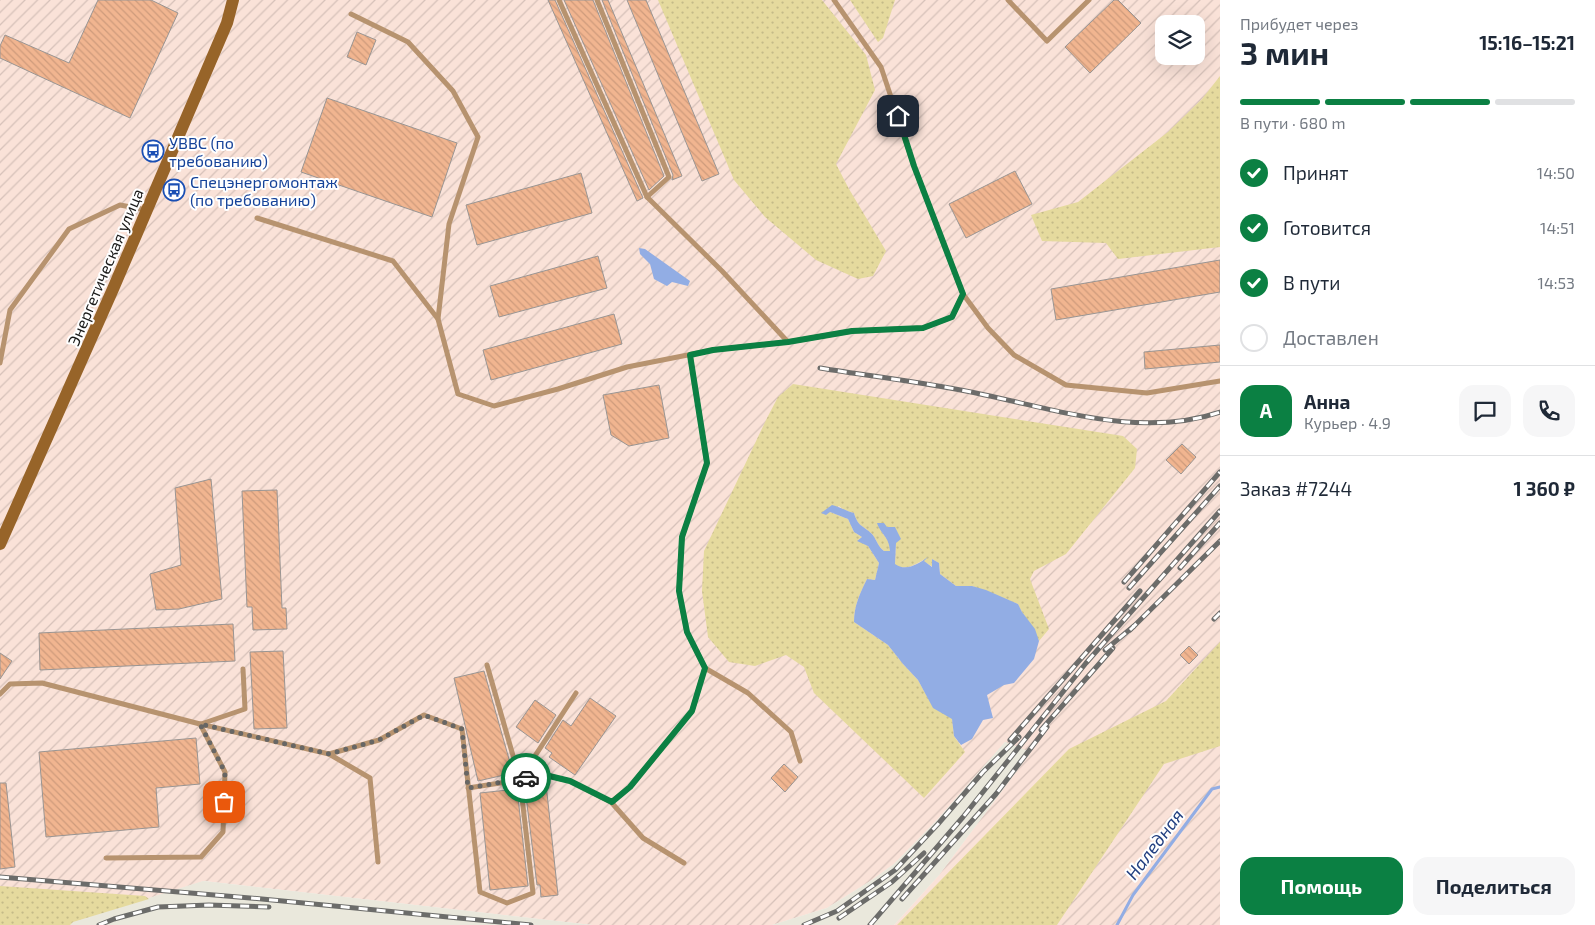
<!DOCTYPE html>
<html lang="ru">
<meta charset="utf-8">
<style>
body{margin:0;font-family:"Exo 2",sans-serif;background:#f6f6f7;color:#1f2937;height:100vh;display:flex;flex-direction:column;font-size:19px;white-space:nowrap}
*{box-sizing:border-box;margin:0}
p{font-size:16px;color:#747a83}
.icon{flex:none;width:28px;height:28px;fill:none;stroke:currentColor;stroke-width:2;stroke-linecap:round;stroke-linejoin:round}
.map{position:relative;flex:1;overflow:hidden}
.panel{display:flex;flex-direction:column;background:#fff;width:375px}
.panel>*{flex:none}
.buttons{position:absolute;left:1155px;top:15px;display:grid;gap:10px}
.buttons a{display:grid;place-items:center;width:50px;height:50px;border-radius:10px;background:#fff;box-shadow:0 5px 20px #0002;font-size:25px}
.pin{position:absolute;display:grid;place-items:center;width:42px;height:42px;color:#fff;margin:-21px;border-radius:10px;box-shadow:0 2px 8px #0006}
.courier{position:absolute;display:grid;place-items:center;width:50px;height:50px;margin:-25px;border:4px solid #0b8043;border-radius:50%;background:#fff;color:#222;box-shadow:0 1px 6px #0007}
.overview em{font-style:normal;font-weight:700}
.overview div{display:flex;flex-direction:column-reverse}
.overview{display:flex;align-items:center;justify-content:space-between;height:85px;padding:0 20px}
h1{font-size:32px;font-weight:700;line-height:38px}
.bar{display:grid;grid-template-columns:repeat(4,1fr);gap:8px 5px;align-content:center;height:60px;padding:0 20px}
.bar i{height:6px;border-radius:4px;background:#e0e1e3}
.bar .selected{background:#0b8043}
.bar p{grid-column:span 4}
.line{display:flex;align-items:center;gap:12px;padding:0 20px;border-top:1px solid #e0e1e3}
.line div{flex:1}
.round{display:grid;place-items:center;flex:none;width:52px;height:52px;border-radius:15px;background:#f6f6f7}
ol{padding:0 20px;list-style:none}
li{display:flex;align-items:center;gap:15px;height:55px}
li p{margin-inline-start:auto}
li .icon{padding:5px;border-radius:50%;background:#0b8043;color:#fff;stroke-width:4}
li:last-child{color:#747a83}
li i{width:28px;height:28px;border:2px solid #e0e1e3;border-radius:50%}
.primary-button{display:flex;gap:10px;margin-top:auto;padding:10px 20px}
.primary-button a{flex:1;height:58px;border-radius:15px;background:#0b8043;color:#fff;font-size:20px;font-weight:700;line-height:58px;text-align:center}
.primary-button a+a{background:#f6f6f7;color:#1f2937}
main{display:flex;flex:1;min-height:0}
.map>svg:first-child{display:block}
.industrial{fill:url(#industrial-furrows);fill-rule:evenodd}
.built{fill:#eae8dc}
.grass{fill:url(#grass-dots)}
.water{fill:#92ade4}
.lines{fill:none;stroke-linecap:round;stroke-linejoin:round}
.stream{stroke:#92ade4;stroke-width:3}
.building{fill:url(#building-back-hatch);stroke:#999593}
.lane{stroke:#b7936f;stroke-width:5}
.secondary{stroke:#976429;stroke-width:12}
.rail-casing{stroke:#6c6c6a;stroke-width:5}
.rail{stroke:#fff;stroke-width:3;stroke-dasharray:9;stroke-linecap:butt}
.done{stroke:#676664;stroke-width:5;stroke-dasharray:0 9}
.route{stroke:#0b8043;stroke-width:6}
.labels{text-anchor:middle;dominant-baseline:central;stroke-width:4;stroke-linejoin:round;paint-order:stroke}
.transit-label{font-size:16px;fill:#164399;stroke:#fff;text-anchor:start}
.street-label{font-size:16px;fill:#1b1b1a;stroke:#fff}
.water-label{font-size:18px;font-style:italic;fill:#234081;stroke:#fff}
</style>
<main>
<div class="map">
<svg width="1220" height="925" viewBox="0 0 1220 925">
<defs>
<pattern id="industrial-furrows" width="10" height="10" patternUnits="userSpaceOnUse" patternTransform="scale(1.25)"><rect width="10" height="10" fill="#fae2d8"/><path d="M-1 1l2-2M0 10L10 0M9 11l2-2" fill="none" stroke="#d6c1b9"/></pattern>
<pattern id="grass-dots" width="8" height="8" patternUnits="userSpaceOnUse" patternTransform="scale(1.25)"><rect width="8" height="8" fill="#e5da9e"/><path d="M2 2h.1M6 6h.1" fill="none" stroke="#c4ba88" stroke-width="1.8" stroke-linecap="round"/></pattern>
<pattern id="building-back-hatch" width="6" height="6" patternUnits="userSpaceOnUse" patternTransform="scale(1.25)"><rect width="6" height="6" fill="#f1b590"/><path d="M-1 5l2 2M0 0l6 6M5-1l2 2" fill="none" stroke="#ce9b7c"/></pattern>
</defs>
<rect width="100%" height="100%" fill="#f3f2ed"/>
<path class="industrial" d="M0,0h1220v925h-326l45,-50 91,-122 -25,-11 -67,77 -44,45 -22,16 -45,28 -55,17h-180l-388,-44 -131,41 -3,3h-70zM1164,24h32v32h-32z"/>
<g class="built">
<path d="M1005,742l26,10 -92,123 -45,50h-122l55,-17 45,-28 22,-16 44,-45z"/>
<path d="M203,881l389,44h-522l3,-3z"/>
</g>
<g class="grass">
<path d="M658,0h164l44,55 9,35 -39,74 13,25 37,62 -13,25 -15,3 -42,-19 -51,-43 -31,-37z"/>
<path d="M850,0h45l-12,38 -5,4z"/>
<path d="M1220,76v171l-102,12 -12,-16 -64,-2 -11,-26 47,-13 90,-70 34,-33z"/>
<path d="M793,384l330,52 14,13 -2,19 -69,86 -32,17 -4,8 19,50 -10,12c-6,-14 -15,-23 -21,-37l-46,-18h-16l-16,-12 -1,-11 -7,-4 1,8 -10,-6 2,-2c-10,6 -20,12 -30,6l1,-23 -17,-14 10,14 1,9h-6c-6,-4 -7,-11 -12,-17 -9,-9 -14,-7 -18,-21l-10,-3 -5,-4 -9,6 18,7 6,13 8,5 -4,3 10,6 11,17 -4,17 -8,-1c-7,14 -13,27 -13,43l34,23 15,19 15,16 15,27 19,11 2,18 11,16 -41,46 -110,-105 -10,-26 -18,-12 -31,11 -26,-4 -21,-25 -6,-46 2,-40 63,-133 11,-21z"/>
<path d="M1220,642v104l-56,18 -107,161h-160l172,-176 97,-48z"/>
<path d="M0,886l145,10 4,3 -76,23 -3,3h-70z"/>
</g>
<g class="water">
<path d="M639,248l6,1 45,32 -2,5 -16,-4 -5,4 -13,-7 -4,-15 -10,-10z"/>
<path d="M832,505c8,2 14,6 22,8 4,14 9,12 18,21 5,6 6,13 12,17h6c-1,-15 -9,-16 -13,-28h7l3,4h8l6,12 -5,4 -1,21c11,8 23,0 33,-7l-4,4 8,6v-8l7,4 1,11 16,12h16l14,4 32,14 4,8 13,17 4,12 -5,18 -20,24 -10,2 -17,10 6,23 -10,2 -11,19 -11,6 -7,-9 -2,-17 -19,-11 -15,-28 -15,-16 -15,-19 -34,-23c0,-16 6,-29 13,-43l8,1 4,-17 -11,-17 -11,-5 5,-4 -8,-5 -6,-13 -18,-7 -4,3 -5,-2z"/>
</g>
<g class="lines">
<path class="stream" d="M1117,925l16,-30 79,-106 8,-2"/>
</g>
<g class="building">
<path d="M98,0h53l27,13 -48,105 -130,-60v-12l5,-11 64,28z"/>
<path d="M548,0h7l88,198 -6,3z"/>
<path d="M564,0h29l71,176 -15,14z"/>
<path d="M602,0h6l74,176 -10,4 1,-5z"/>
<path d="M627,0h19l73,174 -17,7z"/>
<path d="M1114,0h4l23,23 -51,50 -25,-26z"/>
<path d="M357,32l19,8 -10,25 -19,-8z"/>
<path d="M327,98l130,45 -25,74 -131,-45z"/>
<path d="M1015,171l17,33 -66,34 -17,-34z"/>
<path d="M581,173l11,40 -115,32 -11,-40z"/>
<path d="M598,256l9,32 -108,29 -9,-31z"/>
<path d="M1220,260v32l-164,28 -5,-31z"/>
<path d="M614,314l8,30 -131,36 -8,-30z"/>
<path d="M1220,345v17l-75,7 -1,-17z"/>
<path d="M659,385l10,53 -40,8 -18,-11 -8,-40z"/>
<path d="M1182,444l14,13 -15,17 -15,-14z"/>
<path d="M211,479l11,120 -43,10 -23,1 -6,-36 31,-9 -6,-77z"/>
<path d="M277,490l5,118h4l1,21 -34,1 -1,-23h-5l-5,-116z"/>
<path d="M233,624l2,37 -195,9 -1,-37z"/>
<path d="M1189,646l9,9 -9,9 -9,-9z"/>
<path d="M283,651l4,77 -33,1 -4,-77z"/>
<path d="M0,653l12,8 -12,18z"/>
<path d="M484,671l29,102 -35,8 -24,-103z"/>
<path d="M590,698l26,18 -41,59 -26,-18 3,-4 -7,-5 18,-28 8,6z"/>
<path d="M535,700l21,15 -18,28 -22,-16z"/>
<path d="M196,738l4,46 -44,4 3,39 -113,10 -7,-85z"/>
<path d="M784,764l14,13 -13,15 -14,-14z"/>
<path d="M0,783h6l9,84 -15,2z"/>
<path d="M546,784l12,111 -17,2 -1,-12h-3l-12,-97 5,-1 -1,-2z"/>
<path d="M517,789l11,97 -38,4 -10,-97z"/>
</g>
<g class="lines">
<g class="lane">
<path d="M559,0l88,197 75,74 66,71"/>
<path d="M597,0l72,177 -22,20"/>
<path d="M834,0l47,67 33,99 49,128 25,34 26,27 52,30 81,8 73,-12"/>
<path d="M1008,0l39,41 42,-41"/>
<path d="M351,14l57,28 45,49 25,46 -29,87 -11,95"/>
<path d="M257,218l136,43 45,58 20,75 36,12 64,-17 69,-22 86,-17 75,-8 64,-11 71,-3 29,-11 11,-23"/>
<path d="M0,363l10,-53 59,-81 51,-24 27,5"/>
<path d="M705,668l43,25 43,39 9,29"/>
<path d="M0,694l10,-10 32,-1 158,41 129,30 41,24 8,84"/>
<path d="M201,724l44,-15 -2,-40"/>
<path d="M329,754l50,-14 45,-25 38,14 18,163 27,11 26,-10 -13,-113 -33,-115"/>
<path d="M520,779l56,-86"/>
<path d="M468,788l52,-8 21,-6 29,7 41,21 32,36 41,25"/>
<path d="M611,802l19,-15 62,-76 13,-43 -18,-36 -8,-41 3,-54 25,-74 -17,-108"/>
<path d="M106,858l95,-1 22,-25 2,-60 -25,-48"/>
</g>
<path class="secondary" d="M0,544l113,-255 114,-266 6,-23"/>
<g class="rail-casing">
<g id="rail">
<path d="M820,368c55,9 111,15 165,27 76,16 158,43 235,17"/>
<path d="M1180,568l40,-45"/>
<path d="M1124,582l96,-110"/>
<path d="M1129,588l91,-102"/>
<path d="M1214,619l6,-6"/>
<path d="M1130,630l90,-89"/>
<path d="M1105,650l29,-24"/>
<path d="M1041,730l72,-82"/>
<path d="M1010,740l130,-149"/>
<path d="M0,877l262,22 269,26"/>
<path d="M902,899l94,-105 51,-67"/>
<path d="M839,918l53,-36 32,-29"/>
<path d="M99,925l15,-6 44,-12 51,-2 60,2"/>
<path d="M804,925l33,-14 58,-41 43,-46 45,-52 36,-35"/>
<path d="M870,925l93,-108 123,-154 134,-152"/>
</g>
</g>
<use href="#rail" class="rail"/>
</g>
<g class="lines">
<path class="done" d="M224,802l1,-30 -25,-48 129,30 50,-14 45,-25 38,14 6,59 58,-10"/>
<path class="route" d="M526,778l15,-4 29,7 42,21 18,-15 62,-76 13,-43 -18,-36 -8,-41 3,-54 25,-74 -17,-108 23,-5 75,-8 64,-11 71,-3 29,-11 11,-23 -49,-128 -16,-50"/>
</g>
<defs>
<g id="bus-ring" transform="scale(1.125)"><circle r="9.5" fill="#fff" stroke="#1a4fb4" stroke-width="1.5"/><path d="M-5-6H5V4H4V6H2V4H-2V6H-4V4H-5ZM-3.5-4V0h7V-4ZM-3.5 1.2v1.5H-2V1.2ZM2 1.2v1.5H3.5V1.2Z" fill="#1a4fb4"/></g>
</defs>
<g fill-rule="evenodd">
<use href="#bus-ring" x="153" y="151"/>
<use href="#bus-ring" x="174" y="190"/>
</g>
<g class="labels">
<g class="transit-label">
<text x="169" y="142">УВВС (по<tspan x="169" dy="18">требованию)</tspan></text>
<text x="190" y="181">Спецэнергомонтаж<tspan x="190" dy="18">(по требованию)</tspan></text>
</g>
<g class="street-label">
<text transform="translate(105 267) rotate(-67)">Энергетическая улица</text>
</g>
<g class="water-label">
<text transform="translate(1154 844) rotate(-53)">Наледная</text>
</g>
</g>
</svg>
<div class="buttons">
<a><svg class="icon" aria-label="layers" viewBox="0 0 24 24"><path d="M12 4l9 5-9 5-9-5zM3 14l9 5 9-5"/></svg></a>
</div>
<div class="pin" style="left:224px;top:802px;background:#ea580c"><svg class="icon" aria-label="bag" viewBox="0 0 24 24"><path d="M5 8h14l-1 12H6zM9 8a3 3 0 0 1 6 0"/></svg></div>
<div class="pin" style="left:898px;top:116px;background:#1f2937"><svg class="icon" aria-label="home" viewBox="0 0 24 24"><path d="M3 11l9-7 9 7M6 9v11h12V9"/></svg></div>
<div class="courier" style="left:526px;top:778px"><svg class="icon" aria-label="car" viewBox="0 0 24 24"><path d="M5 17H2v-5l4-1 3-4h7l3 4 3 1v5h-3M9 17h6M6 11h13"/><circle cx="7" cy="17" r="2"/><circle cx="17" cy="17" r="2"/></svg></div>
</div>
<section class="panel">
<div class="overview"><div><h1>3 мин</h1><p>Прибудет через</p></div><em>15:16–15:21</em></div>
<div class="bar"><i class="selected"></i><i class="selected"></i><i class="selected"></i><i></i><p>В пути · 680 m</p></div>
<ol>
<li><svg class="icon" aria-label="check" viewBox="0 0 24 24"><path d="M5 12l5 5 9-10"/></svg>Принят<p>14:50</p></li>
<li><svg class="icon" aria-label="check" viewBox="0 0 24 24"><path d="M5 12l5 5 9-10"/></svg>Готовится<p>14:51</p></li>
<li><svg class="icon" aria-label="check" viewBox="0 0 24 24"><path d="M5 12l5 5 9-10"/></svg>В пути<p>14:53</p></li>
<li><i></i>Доставлен</li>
</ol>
<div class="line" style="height:90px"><b class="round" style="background:#0b8043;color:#fff">А</b><div><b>Анна</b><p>Курьер · 4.9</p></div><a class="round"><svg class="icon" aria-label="chat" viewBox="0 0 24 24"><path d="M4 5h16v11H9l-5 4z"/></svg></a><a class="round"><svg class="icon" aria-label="phone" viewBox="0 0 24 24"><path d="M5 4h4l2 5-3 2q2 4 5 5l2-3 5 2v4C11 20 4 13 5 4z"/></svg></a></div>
<div class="line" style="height:65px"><div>Заказ #7244</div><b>1 360 ₽</b></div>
<div class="primary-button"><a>Помощь</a><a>Поделиться</a></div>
</section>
</main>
